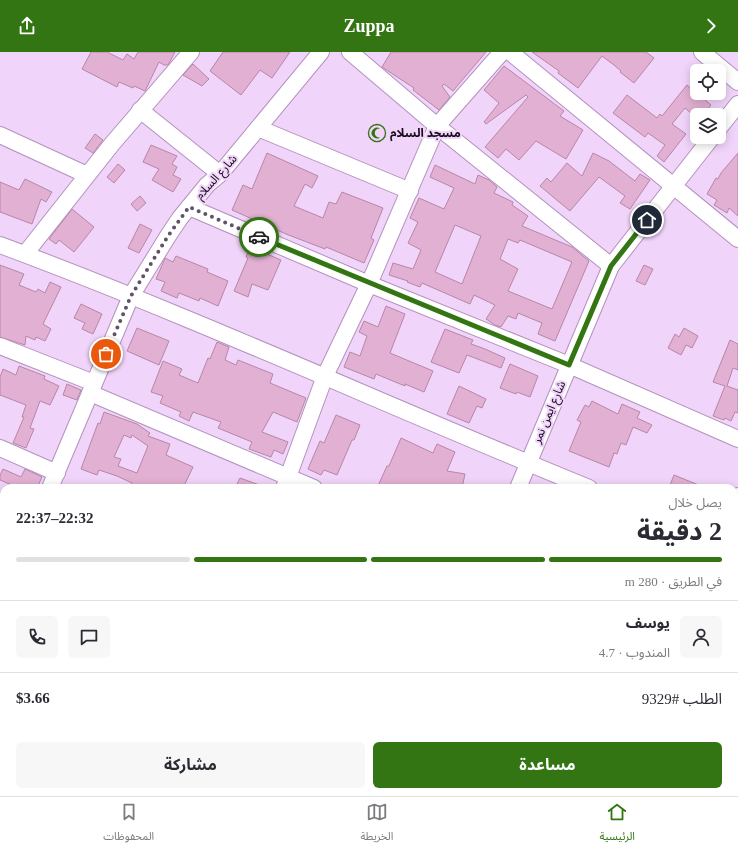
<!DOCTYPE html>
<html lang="ar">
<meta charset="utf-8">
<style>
body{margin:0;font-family:"Times New Roman","Noto Sans Arabic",serif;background:#f7f7f7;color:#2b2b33;direction:rtl;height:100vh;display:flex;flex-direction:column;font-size:15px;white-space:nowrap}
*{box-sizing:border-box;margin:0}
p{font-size:13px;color:#7c7c81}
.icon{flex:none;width:22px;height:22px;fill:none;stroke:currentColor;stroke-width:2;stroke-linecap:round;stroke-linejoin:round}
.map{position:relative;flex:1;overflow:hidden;direction:ltr}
.panel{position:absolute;left:0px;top:432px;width:738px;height:312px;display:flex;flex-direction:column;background:#fff;border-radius:12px 12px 0 0;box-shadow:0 2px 10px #0003;direction:rtl}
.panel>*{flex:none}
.buttons{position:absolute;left:690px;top:12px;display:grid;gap:8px}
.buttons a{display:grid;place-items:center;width:36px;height:36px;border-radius:6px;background:#fff;box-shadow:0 2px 10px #0003;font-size:20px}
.pin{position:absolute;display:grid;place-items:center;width:34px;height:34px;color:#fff;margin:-17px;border:2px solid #fff;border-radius:50%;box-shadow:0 1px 4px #0007}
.courier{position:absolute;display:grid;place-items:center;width:40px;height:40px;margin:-20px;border:3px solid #337512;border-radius:50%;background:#fff;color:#222;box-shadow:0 1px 5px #0007}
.headline em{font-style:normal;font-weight:700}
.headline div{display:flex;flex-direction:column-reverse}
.headline{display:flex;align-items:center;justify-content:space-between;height:68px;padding:0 16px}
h1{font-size:26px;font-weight:700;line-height:30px}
.bar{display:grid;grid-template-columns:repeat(4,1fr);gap:6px 4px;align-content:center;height:48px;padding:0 16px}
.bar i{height:5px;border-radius:3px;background:#e1e1e2}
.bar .current{background:#337512}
.bar p{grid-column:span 4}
.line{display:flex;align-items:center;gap:10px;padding:0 16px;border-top:1px solid #e1e1e2}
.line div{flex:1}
.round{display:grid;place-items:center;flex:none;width:42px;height:42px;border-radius:6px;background:#f7f7f7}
.cta{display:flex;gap:8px;margin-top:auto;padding:8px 16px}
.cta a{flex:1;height:46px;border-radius:6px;background:#337512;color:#fff;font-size:16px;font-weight:700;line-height:46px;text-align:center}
.cta a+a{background:#f7f7f7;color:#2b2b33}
header{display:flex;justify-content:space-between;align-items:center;height:52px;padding:0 16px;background:#337512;color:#fff;font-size:18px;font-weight:700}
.tab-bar{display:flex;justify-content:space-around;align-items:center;height:56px;border-top:1px solid #e1e1e2;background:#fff;font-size:11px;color:#7c7c81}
.tab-bar a{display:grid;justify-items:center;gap:2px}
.tab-bar .current{color:#337512}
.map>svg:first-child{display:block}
.building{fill:#e2b0d3;stroke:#b786a8;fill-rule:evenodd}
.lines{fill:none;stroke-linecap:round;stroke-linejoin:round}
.minor-casing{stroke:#b391be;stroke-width:18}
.minor{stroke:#fff;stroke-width:16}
.done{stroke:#635169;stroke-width:4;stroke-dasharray:0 7.2}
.route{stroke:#337512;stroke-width:5}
.labels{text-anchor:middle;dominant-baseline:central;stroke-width:4;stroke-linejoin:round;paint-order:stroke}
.poi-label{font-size:12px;font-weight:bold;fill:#170a1b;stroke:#f1d4fa;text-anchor:start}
.street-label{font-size:12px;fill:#170a1b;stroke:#f1d4fa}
</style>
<header><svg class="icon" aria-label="forward" viewBox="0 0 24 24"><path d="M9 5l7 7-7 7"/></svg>Zuppa<svg class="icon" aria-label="share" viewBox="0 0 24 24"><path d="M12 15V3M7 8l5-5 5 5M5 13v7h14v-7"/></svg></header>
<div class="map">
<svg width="738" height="744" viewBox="0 0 738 744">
<rect width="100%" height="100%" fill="#f1d4fa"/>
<g class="building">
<path d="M91,0h16l16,8 4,-6 7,5 4,-7h37l-7,13h-4l-5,-3 -14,29 -11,-5 -1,2 -14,-6 -2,5 -35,-18z"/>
<path d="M223,0h67l-18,26 -12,-8 -19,25 -31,-24z"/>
<path d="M391,0h95l-33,39 -9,-7 -2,2 8,11 -11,13 -26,-20 1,-2 -32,-21z"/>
<path d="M532,0h114l8,6 -20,25 -14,-11 1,-1 -7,-6 -12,-9 -24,32 -20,-15 1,-2z"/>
<path d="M193,12l16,15 -7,7 -19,-11z"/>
<path d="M504,14l60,45 -4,5 23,14 -17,29 -30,-18 -17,19 -13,-11 -8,9 -13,-11 43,-50 -2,-2 -40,29 -2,-2 15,-19 -15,-13z"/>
<path d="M687,33l9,8h12l-4,6 7,6 -8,10h-10l-8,-7 -13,16 14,10 -22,28 -7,-6 8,-11 -17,-12 -3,4 -32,-24 14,-18 30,23 3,-4 2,2z"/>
<path d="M95,82l8,6 -10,13 -8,-5z"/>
<path d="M151,93l26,11 -5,8 5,3 -4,8 8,4 -8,13 -21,-12 7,-11 -16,-7z"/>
<path d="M267,101l51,23 -6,12 -7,-4 -11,22 29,12 6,-16 7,2 6,-12 41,16 -12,30 3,2 -10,23 -38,-16 -1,2 -39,-15 -54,-24 11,-25 9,4z"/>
<path d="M593,101l16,8 26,20 5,-7 10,6 -20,29 -10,-6 5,-7 -26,-19 -29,34 -30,-25 7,-8 4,4 16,-19 15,13z"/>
<path d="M738,101v63l-9,-8 -2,5 -13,-8 3,-5 -10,-6 9,-16 2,1 3,-6z"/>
<path d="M118,112l7,6 -11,13 -7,-6z"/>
<path d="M435,113l40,19 3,-9 11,5 8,7 -3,6 19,9 -1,3 16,11 -6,10 50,21 17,14 -34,80 -17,-7 4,-11 -24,-10 -2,6 -8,-3 -7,11 -6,-2 -9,-6 9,-14 -21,-10 -4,9 -48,-21 -2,4 -13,-5 1,-1 -19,-6 4,-12 20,6 8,-19 -13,-7 10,-21 -8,-4 9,-20 25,11 10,-21 -24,-11zM455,173l26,11 -19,48 -27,-12zM508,187l10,4 2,-3 52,22 -20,47 -44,-18 10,-22 -18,-10z"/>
<path d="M25,127l27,13 -6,10 -5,-3 -9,25 -32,-12v-30l19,8z"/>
<path d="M140,144l6,7 -9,8 -6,-7z"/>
<path d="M72,157l22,18 -20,25 -15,-12 -3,4 -7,-5z"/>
<path d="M140,172l12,6 -13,23 -11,-5z"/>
<path d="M250,195l31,13 -13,30 -16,-6 -4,13 -14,-6 14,-33 -2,-1z"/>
<path d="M176,204l32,13 -1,3 21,9 -10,25 -18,-8 -1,3 -20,-8 -2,5 -16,-7 4,-9 -9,-3 7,-16 2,-5 8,4z"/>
<path d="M0,213l24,9 -5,11 17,7 2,-3 7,4 5,-11 11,5 -18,37 8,5 -6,12 -9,-4 -1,3 -9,-4 -1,9 -25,-8z"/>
<path d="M644,213l9,4 -8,16 -9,-4z"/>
<path d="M81,252l21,10 -9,20 -11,-5 3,-6 -11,-5z"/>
<path d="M386,254l19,8 -15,39 43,18 -9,21 -19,-8v2l-29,-12 -2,5 -30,-12 6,-15 10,4 7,-20 -8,-4 5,-11 14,6z"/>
<path d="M137,276l32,13 -10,24 -32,-14z"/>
<path d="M684,276l14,8 -6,12 -6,-3 -5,10 -13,-7 7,-14 4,3z"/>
<path d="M445,277l28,11 -2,4 14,5 20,9 -4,10 -34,-13 -8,18 -28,-11z"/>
<path d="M730,288l8,4v26l-5,-2 -6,18 11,4v23l-3,-1 -4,9 -6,-3 -1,2 -11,-4 12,-30 -12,-4z"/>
<path d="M217,290l12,5 -4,13 11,5 2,-5 35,14 -3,9 36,15 -9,24 -24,-10 -11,20 26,10 -5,12 -9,-4 -3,7 -22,-8 3,-7 -34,-14 3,-6 -28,-10 -4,9 -10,-5 2,-4 -21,-9 3,-7 -12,-4 12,-31 19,8 -3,6 19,8 10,-25 2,1z"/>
<path d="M510,312l28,12 -8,21 -13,-5 -1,2 -16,-6z"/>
<path d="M19,314l26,10 -1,3 15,7 -9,19 -10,-4 -10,27 4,1 -8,19 -13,-5 11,-26h-2l4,-12 -26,-10v-18l3,-8 13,6z"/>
<path d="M67,332l14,6 -4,10 -14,-5z"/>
<path d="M459,334l27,13 -4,9 -5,-2 -8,17 -22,-9z"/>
<path d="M592,349l26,13 4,-10 18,8 -3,6 15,7 -5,8 -14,-6 -7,18 -5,-2 -4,11 -3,-1 -5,14 -40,-16 12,-29 -4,-2 8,-15 4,2z"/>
<path d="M104,360l33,12 13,9 -2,3 22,8 -4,11 27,12 -10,21h-53l2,-5 -15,-7 -18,-6 -2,5 -16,-6 17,-46 2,1zM124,383l7,3 1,-3 16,11 -11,27 -19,-7 3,-7 -7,-2z"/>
<path d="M336,363l24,10 -6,15h-2l-15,35 -13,-5 -3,5 -13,-6 12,-28 4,2z"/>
<path d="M401,386l32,15 4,-9 18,8 -8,19 18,3 -3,14h-85l10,-22h2z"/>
<path d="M3,417l18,8 4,-8 17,8 -5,11h-18l-19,-8v-5z"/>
<path d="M674,423l32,13h-37z"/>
<path d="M240,426l25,9 -1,1h-29z"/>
</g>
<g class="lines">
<g class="minor-casing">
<g id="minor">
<path d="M350,0l87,74 174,140"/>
<path d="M510,0l228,187"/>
<path d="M702,0l36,30"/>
<path d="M140,58l80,64"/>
<path d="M258,76l152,63"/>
<path d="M719,76l19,-24"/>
<path d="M0,83l87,40"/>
<path d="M189,155l180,77 200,81 169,74"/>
<path d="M0,193c199,74 392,163 589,243"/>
<path d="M25,202l87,-110 79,-92"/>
<path d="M0,294l94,37"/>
<path d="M90,341l224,95"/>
<path d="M0,396l57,25"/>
<path d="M50,436l81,-192 37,-60 12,-18 27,-33 13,-11 101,-122"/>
<path d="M284,436l41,-112 44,-92 68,-158 65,-74"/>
<path d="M518,436l93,-222 101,-129"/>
<path d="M734,454l4,-10"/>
<path d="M0,492l4,1"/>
<path d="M734,495l4,2"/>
<path d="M0,557l4,-10"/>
<path d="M734,607l4,2"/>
<path d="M0,662l4,1"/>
<path d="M734,716l4,2"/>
<path d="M186,740l9,4"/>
<path d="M532,740l10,4"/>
<path d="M159,744l2,-4"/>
<path d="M267,744l2,-4"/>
<path d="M392,744l2,-4"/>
<path d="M612,744l2,-4"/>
</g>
</g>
<use href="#minor" class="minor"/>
</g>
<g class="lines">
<path class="done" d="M106,302l25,-58 37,-60 21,-29 70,30"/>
<path class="route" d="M259,185l310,128 42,-99 36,-46"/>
</g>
<defs>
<g id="mosque-ring" transform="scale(0.9)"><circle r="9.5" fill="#f1d4fa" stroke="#337512" stroke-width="1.5"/><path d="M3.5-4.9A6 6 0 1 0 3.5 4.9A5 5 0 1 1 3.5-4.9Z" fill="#337512"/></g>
</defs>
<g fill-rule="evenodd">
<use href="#mosque-ring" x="377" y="81"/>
</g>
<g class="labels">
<g class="poi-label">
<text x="390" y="81">مسجد السلام</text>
</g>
<g class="street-label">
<text transform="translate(216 125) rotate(-48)">شارع السلام</text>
<text transform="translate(549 360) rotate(-67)">شارع ايمن نمر</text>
</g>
</g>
</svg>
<div class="buttons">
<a><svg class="icon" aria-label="locate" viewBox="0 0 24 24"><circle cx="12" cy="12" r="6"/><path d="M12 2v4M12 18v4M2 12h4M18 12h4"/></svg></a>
<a><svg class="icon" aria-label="layers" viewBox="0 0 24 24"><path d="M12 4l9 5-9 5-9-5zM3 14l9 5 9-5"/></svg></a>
</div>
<div class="pin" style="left:106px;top:302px;background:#ea580c"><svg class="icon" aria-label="bag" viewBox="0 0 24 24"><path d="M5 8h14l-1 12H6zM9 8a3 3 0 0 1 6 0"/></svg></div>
<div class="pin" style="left:647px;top:168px;background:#1f2937"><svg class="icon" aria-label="home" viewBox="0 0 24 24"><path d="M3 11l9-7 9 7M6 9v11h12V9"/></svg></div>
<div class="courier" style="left:259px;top:185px"><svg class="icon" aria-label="car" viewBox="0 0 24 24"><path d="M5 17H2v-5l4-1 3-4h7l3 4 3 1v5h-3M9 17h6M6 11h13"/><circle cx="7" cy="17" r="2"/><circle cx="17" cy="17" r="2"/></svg></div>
<section class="panel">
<div class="headline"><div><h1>2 دقيقة</h1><p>يصل خلال</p></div><em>22:32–22:37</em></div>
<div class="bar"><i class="current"></i><i class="current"></i><i class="current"></i><i></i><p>في الطريق · 280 m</p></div>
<div class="line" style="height:72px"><a class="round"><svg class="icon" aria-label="person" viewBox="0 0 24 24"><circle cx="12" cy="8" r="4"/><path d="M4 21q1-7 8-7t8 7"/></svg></a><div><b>يوسف</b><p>المندوب · 4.7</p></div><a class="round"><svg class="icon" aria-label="chat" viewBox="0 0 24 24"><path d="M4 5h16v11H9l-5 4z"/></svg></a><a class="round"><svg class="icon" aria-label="phone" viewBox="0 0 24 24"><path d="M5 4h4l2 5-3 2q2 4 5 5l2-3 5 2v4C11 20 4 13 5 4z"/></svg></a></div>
<div class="line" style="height:52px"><div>الطلب #9329</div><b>$3.66</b></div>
<div class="cta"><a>مساعدة</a><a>مشاركة</a></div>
</section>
</div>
<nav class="tab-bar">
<a class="current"><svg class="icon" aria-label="home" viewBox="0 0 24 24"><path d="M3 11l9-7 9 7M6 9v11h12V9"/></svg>الرئيسية</a>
<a><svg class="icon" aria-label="map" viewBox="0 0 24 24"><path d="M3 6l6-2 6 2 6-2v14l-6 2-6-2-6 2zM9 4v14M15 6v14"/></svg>الخريطة</a>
<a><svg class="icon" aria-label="saved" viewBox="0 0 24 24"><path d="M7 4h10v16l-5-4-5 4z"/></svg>المحفوظات</a>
</nav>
